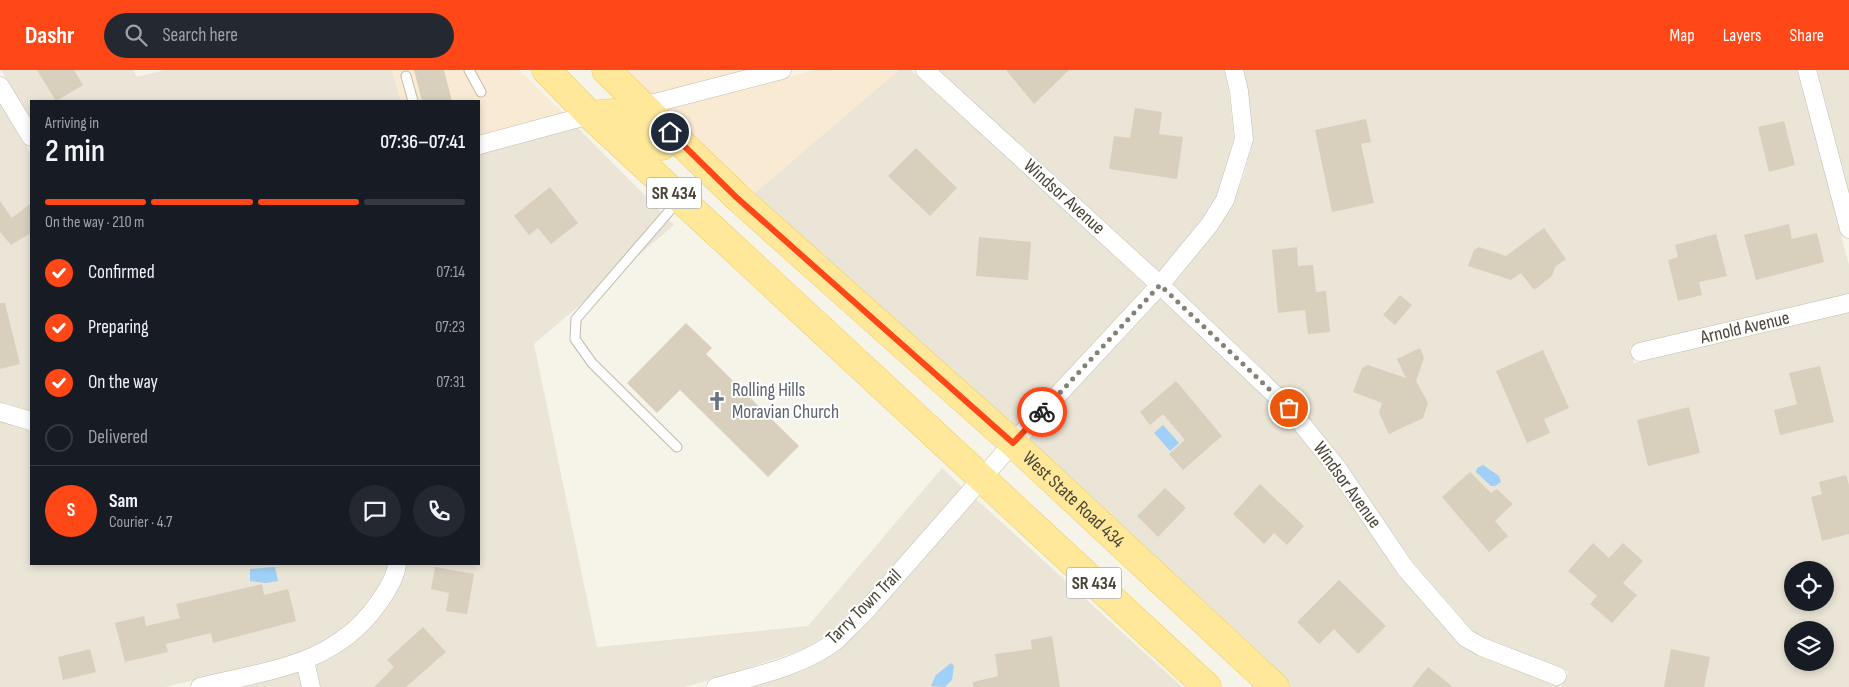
<!DOCTYPE html>
<meta charset="utf-8">
<style>
body{margin:0;font-family:"Sofia Sans Condensed",sans-serif;background:#242831;color:#f1f3f6;height:100vh;display:flex;flex-direction:column;font-size:19px;white-space:nowrap}
*{box-sizing:border-box;margin:0}
p{font-size:16px;color:#9ea1a6}
.icon{flex:none;width:28px;height:28px;fill:none;stroke:currentColor;stroke-width:2;stroke-linecap:round;stroke-linejoin:round}
.map{position:relative;flex:1;overflow:hidden}
.panel{position:absolute;left:30px;top:30px;width:450px;height:465px;display:flex;flex-direction:column;background:#171b24;border-radius:0px;box-shadow:0 2px 8px #0003}
.panel>*{flex:none}
.fabs{position:absolute;left:1784px;top:491px;display:grid;gap:10px}
.fabs a{display:grid;place-items:center;width:50px;height:50px;border-radius:50%;background:#171b24;box-shadow:0 2px 8px #0003;font-size:25px}
.pin{position:absolute;display:grid;place-items:center;width:42px;height:42px;color:#fff;margin:-21px;border:2px solid #fff;border-radius:50%;box-shadow:0 1px 5px #0007}
.courier{position:absolute;display:grid;place-items:center;width:50px;height:50px;margin:-25px;border:4px solid #ff4717;border-radius:50%;background:#fff;color:#222;box-shadow:0 1px 6px #0007}
.headline em{font-style:normal;font-weight:600}
.headline div{display:flex;flex-direction:column-reverse}
.headline{display:flex;align-items:center;justify-content:space-between;height:85px;padding:0 15px}
h1{font-size:32px;font-weight:600;line-height:38px}
.bar{display:grid;grid-template-columns:repeat(4,1fr);gap:8px 5px;align-content:center;height:60px;padding:0 15px}
.bar i{height:6px;border-radius:4px;background:#363941}
.bar .selected{background:#ff4717}
.bar p{grid-column:span 4}
.line{display:flex;align-items:center;gap:12px;padding:0 15px;border-top:1px solid #363941}
.line div{flex:1}
.round{display:grid;place-items:center;flex:none;width:52px;height:52px;border-radius:26px;background:#242831}
ol{padding:0 15px;list-style:none}
li{display:flex;align-items:center;gap:15px;height:55px}
li p{margin-inline-start:auto}
li .icon{padding:5px;border-radius:50%;background:#ff4717;color:#fff;stroke-width:4}
li:last-child{color:#9ea1a6}
li i{width:28px;height:28px;border:2px solid #363941;border-radius:50%}
header{display:flex;align-items:center;gap:30px;box-sizing:border-box;height:70px;padding:0 25px;background:#ff4717;color:#fff}
header strong{font-size:24px}
nav{display:flex;gap:28px;margin-inline-start:auto;font-size:18px}
.search{width:350px;height:45px;background:#242831;display:flex;align-items:center;gap:12px;box-sizing:border-box;padding:0 18px;border-radius:28px;color:#9ea1a6;font-size:19px}
.map>svg:first-child{display:block}
.residential{fill:#eae5d6;fill-rule:evenodd}
.commercial{fill:#f9ebd3}
.water{fill:#a0cff7}
.building{fill:#d9cfbd}
.lines{fill:none;stroke-linecap:round;stroke-linejoin:round}
.service-casing{stroke:#c2bbaa;stroke-width:11}
.minor-casing{stroke:#c2bbaa;stroke-width:19}
.primary-casing{stroke:#efcc5d;stroke-width:29}
.service{stroke:#fff;stroke-width:9}
.minor{stroke:#fff;stroke-width:18}
.primary{stroke:#ffe899;stroke-width:28}
.done{stroke:#868175;stroke-width:5;stroke-dasharray:0 9}
.route{stroke:#ff4717;stroke-width:6}
.labels{text-anchor:middle;dominant-baseline:central;stroke-width:4;stroke-linejoin:round;paint-order:stroke}
.shield{fill:#fff;stroke:#807c72;stroke-width:1}
.shield-label{font-size:18px;font-weight:bold;fill:#4a4436}
.street-label{font-size:19px;fill:#4a4436;stroke:#fff}
.worship-label{font-size:19px;fill:#5b616d;stroke:#fff;text-anchor:start}
</style>
<header>
<strong>Dashr</strong>
<div class="search"><svg class="icon" aria-label="search" viewBox="0 0 24 24"><circle cx="10" cy="10" r="6"/><path d="M15 15l6 6"/></svg>Search here</div>
<nav><a>Map</a><a>Layers</a><a>Share</a></nav>
</header>
<div class="map">
<svg width="1849" height="617" viewBox="0 0 1849 617">
<rect width="100%" height="100%" fill="#f6f3e9"/>
<g class="residential">
<path d="M1,0h132l4,7 28,-7h227l9,31h-370v18z"/>
<path d="M898,0h13l236,216 -135,145 -262,-234z"/>
<path d="M939,0h285l5,22 5,47 -17,58 -15,23 -43,52z"/>
<path d="M1243,0h554l52,195v29l-219,53 4,16 215,-52v376h-288l8,-15 -82,-32 -14,-9 -60,-69 -67,-97 -49,-62 -125,-119 45,-56 16,-25 10,-26 10,-37 -5,-52zM1792,500h33v32h-33zM1792,560h33v32h-33z"/>
<path d="M1817,0h32v122z"/>
<path d="M0,34l31,50v258l-31,-9z"/>
<path d="M577,57l97,98 -140,119 63,303 211,-21 134,-158 21,20 -107,121 -25,24 -24,15 -79,27 -44,12h-363l-5,-22 18,-8 22,-16 20,-20 16,-22 15,-35h72v-410z"/>
<path d="M1160,227l122,117 48,60 67,98 61,71 20,12 82,32h-272l-263,-245z"/>
<path d="M0,350l31,11v133h357v2l-12,25 -15,21 -18,18 -19,13 -22,10 -136,34h-166z"/>
<path d="M976,429l206,188h-436l97,-42 27,-26z"/>
<path d="M298,601l4,16h-67z"/>
</g>
<g class="commercial">
<path d="M392,0h127l44,43 -84,23v-35h-78z"/>
<path d="M619,0h130l-103,27z"/>
<path d="M814,0l84,1 -148,126 -90,-87z"/>
</g>
<g class="water">
<path d="M1163,355l16,18 -9,8 -16,-18z"/>
<path d="M1483,395l16,11 2,6 -6,4h-4l-15,-14 1,-4z"/>
<path d="M275,497l3,14 -12,2 -16,-2v-12z"/>
<path d="M951,593l3,3 -2,14 -7,7 -14,-1 5,-11z"/>
</g>
<g class="building">
<path d="M37,0h37l9,15 -27,16z"/>
<path d="M414,0h30l8,31h-30z"/>
<path d="M1006,0h63l-35,34z"/>
<path d="M1135,38l27,4 -3,22 24,3 -6,42 -68,-10 5,-33 16,2z"/>
<path d="M1366,49l5,23 -10,2 13,59 -42,9 -17,-82z"/>
<path d="M1784,51l11,44 -26,7 -11,-45z"/>
<path d="M916,78l41,40 -27,28 -42,-40z"/>
<path d="M550,117l28,36 -27,21 -13,-16 -9,7 -15,-19z"/>
<path d="M0,131l12,17 19,-15v30l-20,12 -11,-13z"/>
<path d="M1789,154l3,15 25,-6 7,29 -68,18 -12,-45z"/>
<path d="M1544,158l22,31 -11,8 -3,9 -18,14 -13,-17 -10,7 -43,-14 6,-16 5,-3 27,9z"/>
<path d="M1716,164l11,42 -28,6 3,13 -24,6 -10,-41 10,-3 -3,-12z"/>
<path d="M979,167l52,5 -3,38 -52,-4z"/>
<path d="M1297,177l1,19 15,-1 3,27 10,-1 4,41 -22,2 -3,-24 -27,3 -6,-63z"/>
<path d="M1400,225l12,10 -17,20 -12,-10z"/>
<path d="M0,233h5l15,61 -20,5z"/>
<path d="M686,253l26,25 -6,6 93,92 -31,31 -88,-87 -23,23 -30,-30z"/>
<path d="M1420,278l4,10 -8,23 12,22 -5,15 -34,16 -10,-21 3,-10 -29,-11 9,-24 6,-3 38,13 -9,-19z"/>
<path d="M1543,280l26,58 -25,11 6,14 -23,10 -31,-72z"/>
<path d="M1820,296l14,56 -54,13 -6,-25 23,-6 -8,-31z"/>
<path d="M1176,311l46,55 -39,34 -14,-16 16,-14 -22,-26 -13,11 -10,-13z"/>
<path d="M1689,337l11,46 -52,13 -11,-46z"/>
<path d="M1470,402l21,21 6,-4 16,15 -18,17 13,15 -19,16 -47,-55z"/>
<path d="M1846,405l3,10v49l-27,7 -11,-44 11,-3 -3,-12z"/>
<path d="M1260,414l44,42 -17,19 -13,-12 -10,11 -31,-30z"/>
<path d="M1165,418l21,20 -28,29 -21,-21z"/>
<path d="M1593,473l16,15 14,-15 20,18 -20,22 14,12 -25,28 -22,-19 7,-8 -29,-25z"/>
<path d="M435,497l39,7 -7,40 -21,-3 3,-18 -18,-4z"/>
<path d="M1339,510l47,46 -28,28 -24,-25 -15,15 -22,-22z"/>
<path d="M262,514l2,11 24,-6 8,32 -83,22 -2,-10 -45,11 2,8 -43,10 -10,-39 29,-7 2,10 34,-8 -4,-14z"/>
<path d="M423,557l23,25 -40,35h-32l20,-20 -7,-7z"/>
<path d="M1052,566l8,51h-87v-5l25,-6 -3,-22 37,-5 -1,-9z"/>
<path d="M90,579l6,23 -33,8 -5,-23z"/>
<path d="M1671,579l39,8 -6,30h-40z"/>
<path d="M1428,597l25,20h-41z"/>
</g>
<g class="lines">
<g class="service-casing">
<g id="service">
<path d="M469,0l12,22"/>
<path d="M406,6l7,25"/>
<path d="M677,377l-85,-84 -17,-24 1,-20 102,-118"/>
</g>
</g>
<g class="minor-casing">
<g id="minor">
<path d="M925,0l235,215 129,123 49,61 67,99 61,70 16,9 75,29"/>
<path d="M1807,0l42,159"/>
<path d="M0,16l31,51"/>
<path d="M643,36l139,-36"/>
<path d="M479,75l111,-30"/>
<path d="M1640,282l209,-49"/>
<path d="M0,342l31,9"/>
<path d="M305,591l6,26"/>
<path d="M200,617c68,-17 133,-21 177,-82 8,-11 19,-27 20,-41"/>
<path d="M716,617c39,-11 89,-21 122,-48 8,-8 16,-17 25,-25l150,-171 147,-158 50,-61 15,-24 19,-61 -5,-48 -5,-21"/>
</g>
</g>
<g class="primary-casing">
<g id="primary">
<path d="M546,0l44,45 617,572"/>
<path id="s1" d="M606,0l131,127 276,246 262,244"/>
<path d="M590,45l23,-2 32,16 17,17"/>
</g>
</g>
<use href="#service" class="service"/>
<use href="#minor" class="minor"/>
<use href="#primary" class="primary"/>
</g>
<g class="lines">
<path class="done" d="M1042,342l118,-127 129,123"/>
<path class="route" d="M670,62l66,65 277,246 29,-31"/>
</g>
<defs>
<g id="church-bare" transform="scale(1.5)"><path d="M-1.2-6h2.4v3.5h3.3v2.4h-3.3V6h-2.4V-.1h-3.3v-2.4h3.3Z" fill="#6b7280" stroke="#fff" stroke-width="2.5" paint-order="stroke"/></g>
</defs>
<g fill-rule="evenodd">
<use href="#church-bare" x="717" y="331"/>
</g>
<g class="labels">
<g class="shield">
<rect x="646.5" y="107.5" width="55" height="31" rx="4"/>
<rect x="1066.5" y="497.5" width="55" height="31" rx="4"/>
</g>
<g class="shield-label">
<text x="674" y="123">SR 434</text>
<text x="1094" y="513">SR 434</text>
</g>
<g class="street-label">
<text transform="translate(1064 127) rotate(42)">Windsor Avenue</text>
<text transform="translate(1745 258) rotate(-13)">Arnold Avenue</text>
<text transform="translate(1347 415) rotate(54)">Windsor Avenue</text>
<text stroke="none"><textPath href="#s1" startOffset="635">West State Road 434</textPath></text>
<text transform="translate(864 537) rotate(-45)">Tarry Town Trail</text>
</g>
<g class="worship-label">
<text x="732" y="320">Rolling Hills<tspan x="732" dy="22">Moravian Church</tspan></text>
</g>
</g>
</svg>
<div class="fabs">
<a><svg class="icon" aria-label="locate" viewBox="0 0 24 24"><circle cx="12" cy="12" r="6"/><path d="M12 2v4M12 18v4M2 12h4M18 12h4"/></svg></a>
<a><svg class="icon" aria-label="layers" viewBox="0 0 24 24"><path d="M12 4l9 5-9 5-9-5zM3 14l9 5 9-5"/></svg></a>
</div>
<div class="pin" style="left:1289px;top:338px;background:#ea580c"><svg class="icon" aria-label="bag" viewBox="0 0 24 24"><path d="M5 8h14l-1 12H6zM9 8a3 3 0 0 1 6 0"/></svg></div>
<div class="pin" style="left:670px;top:62px;background:#1f2937"><svg class="icon" aria-label="home" viewBox="0 0 24 24"><path d="M3 11l9-7 9 7M6 9v11h12V9"/></svg></div>
<div class="courier" style="left:1042px;top:342px"><svg class="icon" aria-label="bike" viewBox="0 0 24 24"><circle cx="6" cy="16" r="4"/><circle cx="18" cy="16" r="4"/><path d="M6 16l4-8h5l3 8M10 8l3 8H6M13 5h3"/></svg></div>
<section class="panel">
<div class="headline"><div><h1>2 min</h1><p>Arriving in</p></div><em>07:36–07:41</em></div>
<div class="bar"><i class="selected"></i><i class="selected"></i><i class="selected"></i><i></i><p>On the way · 210 m</p></div>
<ol>
<li><svg class="icon" aria-label="check" viewBox="0 0 24 24"><path d="M5 12l5 5 9-10"/></svg>Confirmed<p>07:14</p></li>
<li><svg class="icon" aria-label="check" viewBox="0 0 24 24"><path d="M5 12l5 5 9-10"/></svg>Preparing<p>07:23</p></li>
<li><svg class="icon" aria-label="check" viewBox="0 0 24 24"><path d="M5 12l5 5 9-10"/></svg>On the way<p>07:31</p></li>
<li><i></i>Delivered</li>
</ol>
<div class="line" style="height:90px"><b class="round" style="background:#ff4717;color:#fff">S</b><div><b>Sam</b><p>Courier · 4.7</p></div><a class="round"><svg class="icon" aria-label="chat" viewBox="0 0 24 24"><path d="M4 5h16v11H9l-5 4z"/></svg></a><a class="round"><svg class="icon" aria-label="phone" viewBox="0 0 24 24"><path d="M5 4h4l2 5-3 2q2 4 5 5l2-3 5 2v4C11 20 4 13 5 4z"/></svg></a></div>
</section>
</div>
